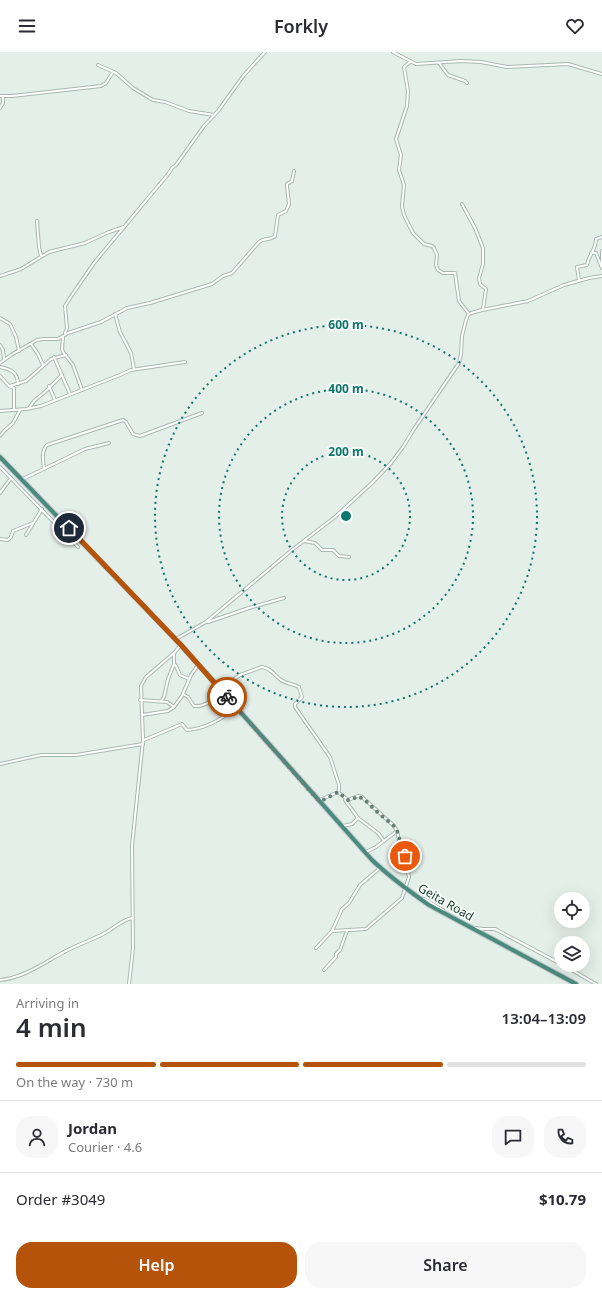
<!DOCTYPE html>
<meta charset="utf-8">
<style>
body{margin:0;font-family:"Noto Sans",sans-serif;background:#f7f7f7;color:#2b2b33;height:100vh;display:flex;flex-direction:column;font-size:15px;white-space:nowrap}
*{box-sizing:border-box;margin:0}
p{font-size:13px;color:#7c7c81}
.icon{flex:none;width:22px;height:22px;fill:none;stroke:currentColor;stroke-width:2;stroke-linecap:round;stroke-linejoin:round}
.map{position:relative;height:932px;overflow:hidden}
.sheet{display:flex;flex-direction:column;background:#fff;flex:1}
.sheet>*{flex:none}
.buttons{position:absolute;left:554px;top:840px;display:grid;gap:8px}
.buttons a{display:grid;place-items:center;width:36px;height:36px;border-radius:50%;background:#fff;box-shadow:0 4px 16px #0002;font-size:20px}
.pin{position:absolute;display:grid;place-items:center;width:34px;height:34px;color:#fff;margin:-17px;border:2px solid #fff;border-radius:50%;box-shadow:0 1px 4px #0007}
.courier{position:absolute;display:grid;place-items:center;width:40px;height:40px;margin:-20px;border:3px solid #b45309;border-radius:50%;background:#fff;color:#222;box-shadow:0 1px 5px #0007}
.overview em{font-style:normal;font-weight:600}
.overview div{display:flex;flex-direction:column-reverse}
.overview{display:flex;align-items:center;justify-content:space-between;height:68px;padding:0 16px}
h1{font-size:26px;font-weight:600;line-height:30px}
.bar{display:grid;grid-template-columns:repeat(4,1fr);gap:6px 4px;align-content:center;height:48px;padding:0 16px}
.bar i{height:5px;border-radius:3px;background:#e1e1e2}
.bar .current{background:#b45309}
.bar p{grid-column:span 4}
.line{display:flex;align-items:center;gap:10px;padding:0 16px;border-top:1px solid #e1e1e2}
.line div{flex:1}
.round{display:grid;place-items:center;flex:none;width:42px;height:42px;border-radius:16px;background:#f7f7f7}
.action{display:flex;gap:8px;margin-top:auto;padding:8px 16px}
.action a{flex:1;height:46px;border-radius:16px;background:#b45309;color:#fff;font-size:16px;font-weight:600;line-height:46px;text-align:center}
.action a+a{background:#f7f7f7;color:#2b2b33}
header{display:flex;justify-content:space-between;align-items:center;height:52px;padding:0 16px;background:#fff;font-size:18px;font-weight:600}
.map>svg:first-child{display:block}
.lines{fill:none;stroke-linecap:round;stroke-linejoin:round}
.minor-casing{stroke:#a7b8b2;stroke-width:4}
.trunk-casing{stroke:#c1cac8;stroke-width:6}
.minor{stroke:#fff;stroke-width:2}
.trunk{stroke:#4a8b7e;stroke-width:4}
.done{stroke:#667f78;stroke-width:4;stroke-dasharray:0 7.2}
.route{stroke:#b45309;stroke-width:5}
.ring{fill:none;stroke:#0f766e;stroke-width:2;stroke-dasharray:2 4}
.labels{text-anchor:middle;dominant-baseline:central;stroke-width:4;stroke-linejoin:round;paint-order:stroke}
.street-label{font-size:12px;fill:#22423a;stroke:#f6fbf8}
.centre{fill:#0f766e;stroke:#f6fbf8;stroke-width:2}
.ring-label{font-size:12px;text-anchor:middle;font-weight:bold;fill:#0f766e;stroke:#f6fbf8;stroke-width:4;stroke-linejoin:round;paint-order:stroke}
</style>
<header><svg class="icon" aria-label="menu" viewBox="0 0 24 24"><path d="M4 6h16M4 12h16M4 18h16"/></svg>Forkly<svg class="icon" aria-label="heart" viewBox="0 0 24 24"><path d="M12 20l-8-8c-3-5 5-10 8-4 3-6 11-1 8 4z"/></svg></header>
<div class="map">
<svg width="602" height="932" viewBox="0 0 602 932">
<rect width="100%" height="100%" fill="#e5efea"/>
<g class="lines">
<g class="minor-casing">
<g id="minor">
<path d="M393,0l23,12 45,-3 20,1 26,5 61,-3 34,10"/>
<path d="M410,10l-6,5 4,24 -1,15 -11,33 5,16 -2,15 5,15 -2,21 2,9 9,18 11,11 8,2 2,2 3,7 -1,10 2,5 5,3h12l4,28 10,13"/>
<path d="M439,11l9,12 17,6 2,2"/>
<path d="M98,13l18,8 17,15 20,12 12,2 24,9 25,4"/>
<path d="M0,44h12l89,-10 5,-3 7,-11"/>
<path d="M0,56l3,-5v-7"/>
<path d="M462,152l13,24 8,20v16l-4,14 1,6 6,5 -3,20"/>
<path d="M37,169l2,26 2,9"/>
<path d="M602,199v14"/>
<path d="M591,201h5l6,15"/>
<path d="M0,224l21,-7 28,-17 36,-9 24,-11 15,-5"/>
<path d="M579,228l-2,-13 10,-2c2,-11 9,-15 9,-26l6,-2"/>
<path d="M115,262l5,18 11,21 3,16"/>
<path d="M0,266l10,6 6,13 3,14"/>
<path d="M65,281l2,-5 -2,-22 5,-8 24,-35 75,-90 3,-5 4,-3 28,-39 14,-15 26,-36 21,-23"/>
<path d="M63,285l-1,12 1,3 10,13 9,25"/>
<path d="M31,292l7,10 5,11"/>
<path d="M0,293l3,5 1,9"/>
<path d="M54,305l16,37"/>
<path d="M0,311l11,-8 26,-15 6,-1h15l10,-6 33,-11 26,-14 23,-5 62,-19 11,-8 9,-3 27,-31c5,-4 12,-2 16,-6l3,-21 8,-4 3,-7 -2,-18v-2l5,-3 2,-10"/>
<path d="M0,315c10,2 18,5 18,17"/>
<path d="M0,324l9,10 5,2v22"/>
<path d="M10,334l16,-5 25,-22 15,-4"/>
<path d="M49,334l6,14"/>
<path d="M29,356l5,-7 12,-10 16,-16"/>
<path d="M0,359l26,-2 15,-3 79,-31 11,-5 54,-8"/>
<path d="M0,384l4,-5 9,-8 7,-13"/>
<path d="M0,415l78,80"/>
<path d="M44,417c-1,-8 -3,-18 3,-24l76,-25 3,2 7,12 7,2 62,-23"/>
<path d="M22,427l3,-1 60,-29 24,-6"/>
<path d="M0,441l11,-15"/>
<path d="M26,483l16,-26"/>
<path d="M0,487l8,1 3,-3 2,-6 20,-8"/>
<path d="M304,489l11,2 7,7h11l6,6 10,1"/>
<path d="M208,570l41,-14 35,-10"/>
<path d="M176,587l30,-17 86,-72 43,-33 38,-35 18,-19 12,-16 11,-18 45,-66 2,-9 1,-18 4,-16 2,-5 3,-2 11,-3 46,-9 36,-16 25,-7 13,-2"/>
<path d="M174,612l2,2 4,9 9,4"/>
<path d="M221,636l19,-13 22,-8c9,1 12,8 19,13 6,4 13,4 18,7l3,10 -7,7v3l35,50 9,28v5l-1,2 -18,8"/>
<path d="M183,642l5,3 6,9c12,1 20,-6 27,-16"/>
<path d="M140,648l27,2 7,5"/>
<path d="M161,649l3,-4 4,-18 6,-15v-10"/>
<path d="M142,663l26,-4 6,-4 8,-11 9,-21 7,-10"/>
<path d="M144,688l38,-16 5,6c18,-1 35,-11 49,-22"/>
<path d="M0,712l41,-9h35l67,-11"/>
<path d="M345,748l13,18 20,15 6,8"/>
<path d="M343,774l9,-2 6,-6"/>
<path d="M366,800l10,-5 21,-16"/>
<path d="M423,847h2l18,11"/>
<path d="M475,876l8,1h12l66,35"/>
<path d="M332,879l34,-2 36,-31 7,-21 -6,-30 -4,-7 -2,-9 -3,-5 -32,-29 -4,-1 -10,4 -10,-8"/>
<path d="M316,896l16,-17 10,-22 7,-6 11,-18 20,-17"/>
<path d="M563,913l33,19"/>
<path d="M324,918l12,-13v-3l4,-4 7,-19"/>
<path d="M0,928c23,-2 44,-17 64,-28 13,-7 28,-12 41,-19 9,-5 17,-13 27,-15"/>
<path d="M129,932l4,-36 -1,-102 11,-106 -2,-54 5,-9 28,-24 6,-7"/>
</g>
</g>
<g class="trunk-casing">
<path id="trunk" d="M0,405l181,188 191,215c18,17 37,31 57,45l147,79"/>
</g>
<use href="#minor" class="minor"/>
<use href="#trunk" class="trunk"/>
</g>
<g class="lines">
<path class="done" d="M227,645l92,104 4,-1 15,-8 10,8h3l7,-4 7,4 11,11 18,15 3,5 8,25"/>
<path class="route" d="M69,476l112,117 46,52"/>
</g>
<g class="ring">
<circle cx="346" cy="464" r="64"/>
<circle cx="346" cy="464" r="127"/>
<circle cx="346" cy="464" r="191"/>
</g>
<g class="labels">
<g class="street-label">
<text transform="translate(446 850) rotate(30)">Geita Road</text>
</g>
</g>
<circle cx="346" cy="464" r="6" class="centre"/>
<g class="ring-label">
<text x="346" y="277">600 m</text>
<text x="346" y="341">400 m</text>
<text x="346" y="404">200 m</text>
</g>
</svg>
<div class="buttons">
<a><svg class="icon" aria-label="locate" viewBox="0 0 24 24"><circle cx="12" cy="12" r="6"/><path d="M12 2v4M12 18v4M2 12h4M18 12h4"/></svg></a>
<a><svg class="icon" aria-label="layers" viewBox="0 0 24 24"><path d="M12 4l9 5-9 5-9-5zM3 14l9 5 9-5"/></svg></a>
</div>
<div class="pin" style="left:405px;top:804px;background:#ea580c"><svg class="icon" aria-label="bag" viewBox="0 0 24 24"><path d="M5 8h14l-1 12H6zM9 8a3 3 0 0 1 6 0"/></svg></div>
<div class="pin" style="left:69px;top:476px;background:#1f2937"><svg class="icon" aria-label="home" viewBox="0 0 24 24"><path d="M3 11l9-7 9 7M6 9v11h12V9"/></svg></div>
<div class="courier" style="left:227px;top:645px"><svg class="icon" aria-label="bike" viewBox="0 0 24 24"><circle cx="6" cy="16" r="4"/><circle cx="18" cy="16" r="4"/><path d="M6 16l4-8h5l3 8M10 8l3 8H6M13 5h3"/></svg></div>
</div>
<section class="sheet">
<div class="overview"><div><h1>4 min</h1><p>Arriving in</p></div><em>13:04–13:09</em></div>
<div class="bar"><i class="current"></i><i class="current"></i><i class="current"></i><i></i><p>On the way · 730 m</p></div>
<div class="line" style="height:72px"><a class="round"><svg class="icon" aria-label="person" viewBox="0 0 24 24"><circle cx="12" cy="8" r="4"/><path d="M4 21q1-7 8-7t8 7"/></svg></a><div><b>Jordan</b><p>Courier · 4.6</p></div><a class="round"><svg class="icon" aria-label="chat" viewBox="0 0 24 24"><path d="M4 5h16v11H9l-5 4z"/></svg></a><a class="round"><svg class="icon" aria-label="phone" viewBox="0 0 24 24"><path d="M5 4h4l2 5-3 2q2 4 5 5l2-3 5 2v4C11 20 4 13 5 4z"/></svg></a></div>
<div class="line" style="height:52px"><div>Order #3049</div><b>$10.79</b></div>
<div class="action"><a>Help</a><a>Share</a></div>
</section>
